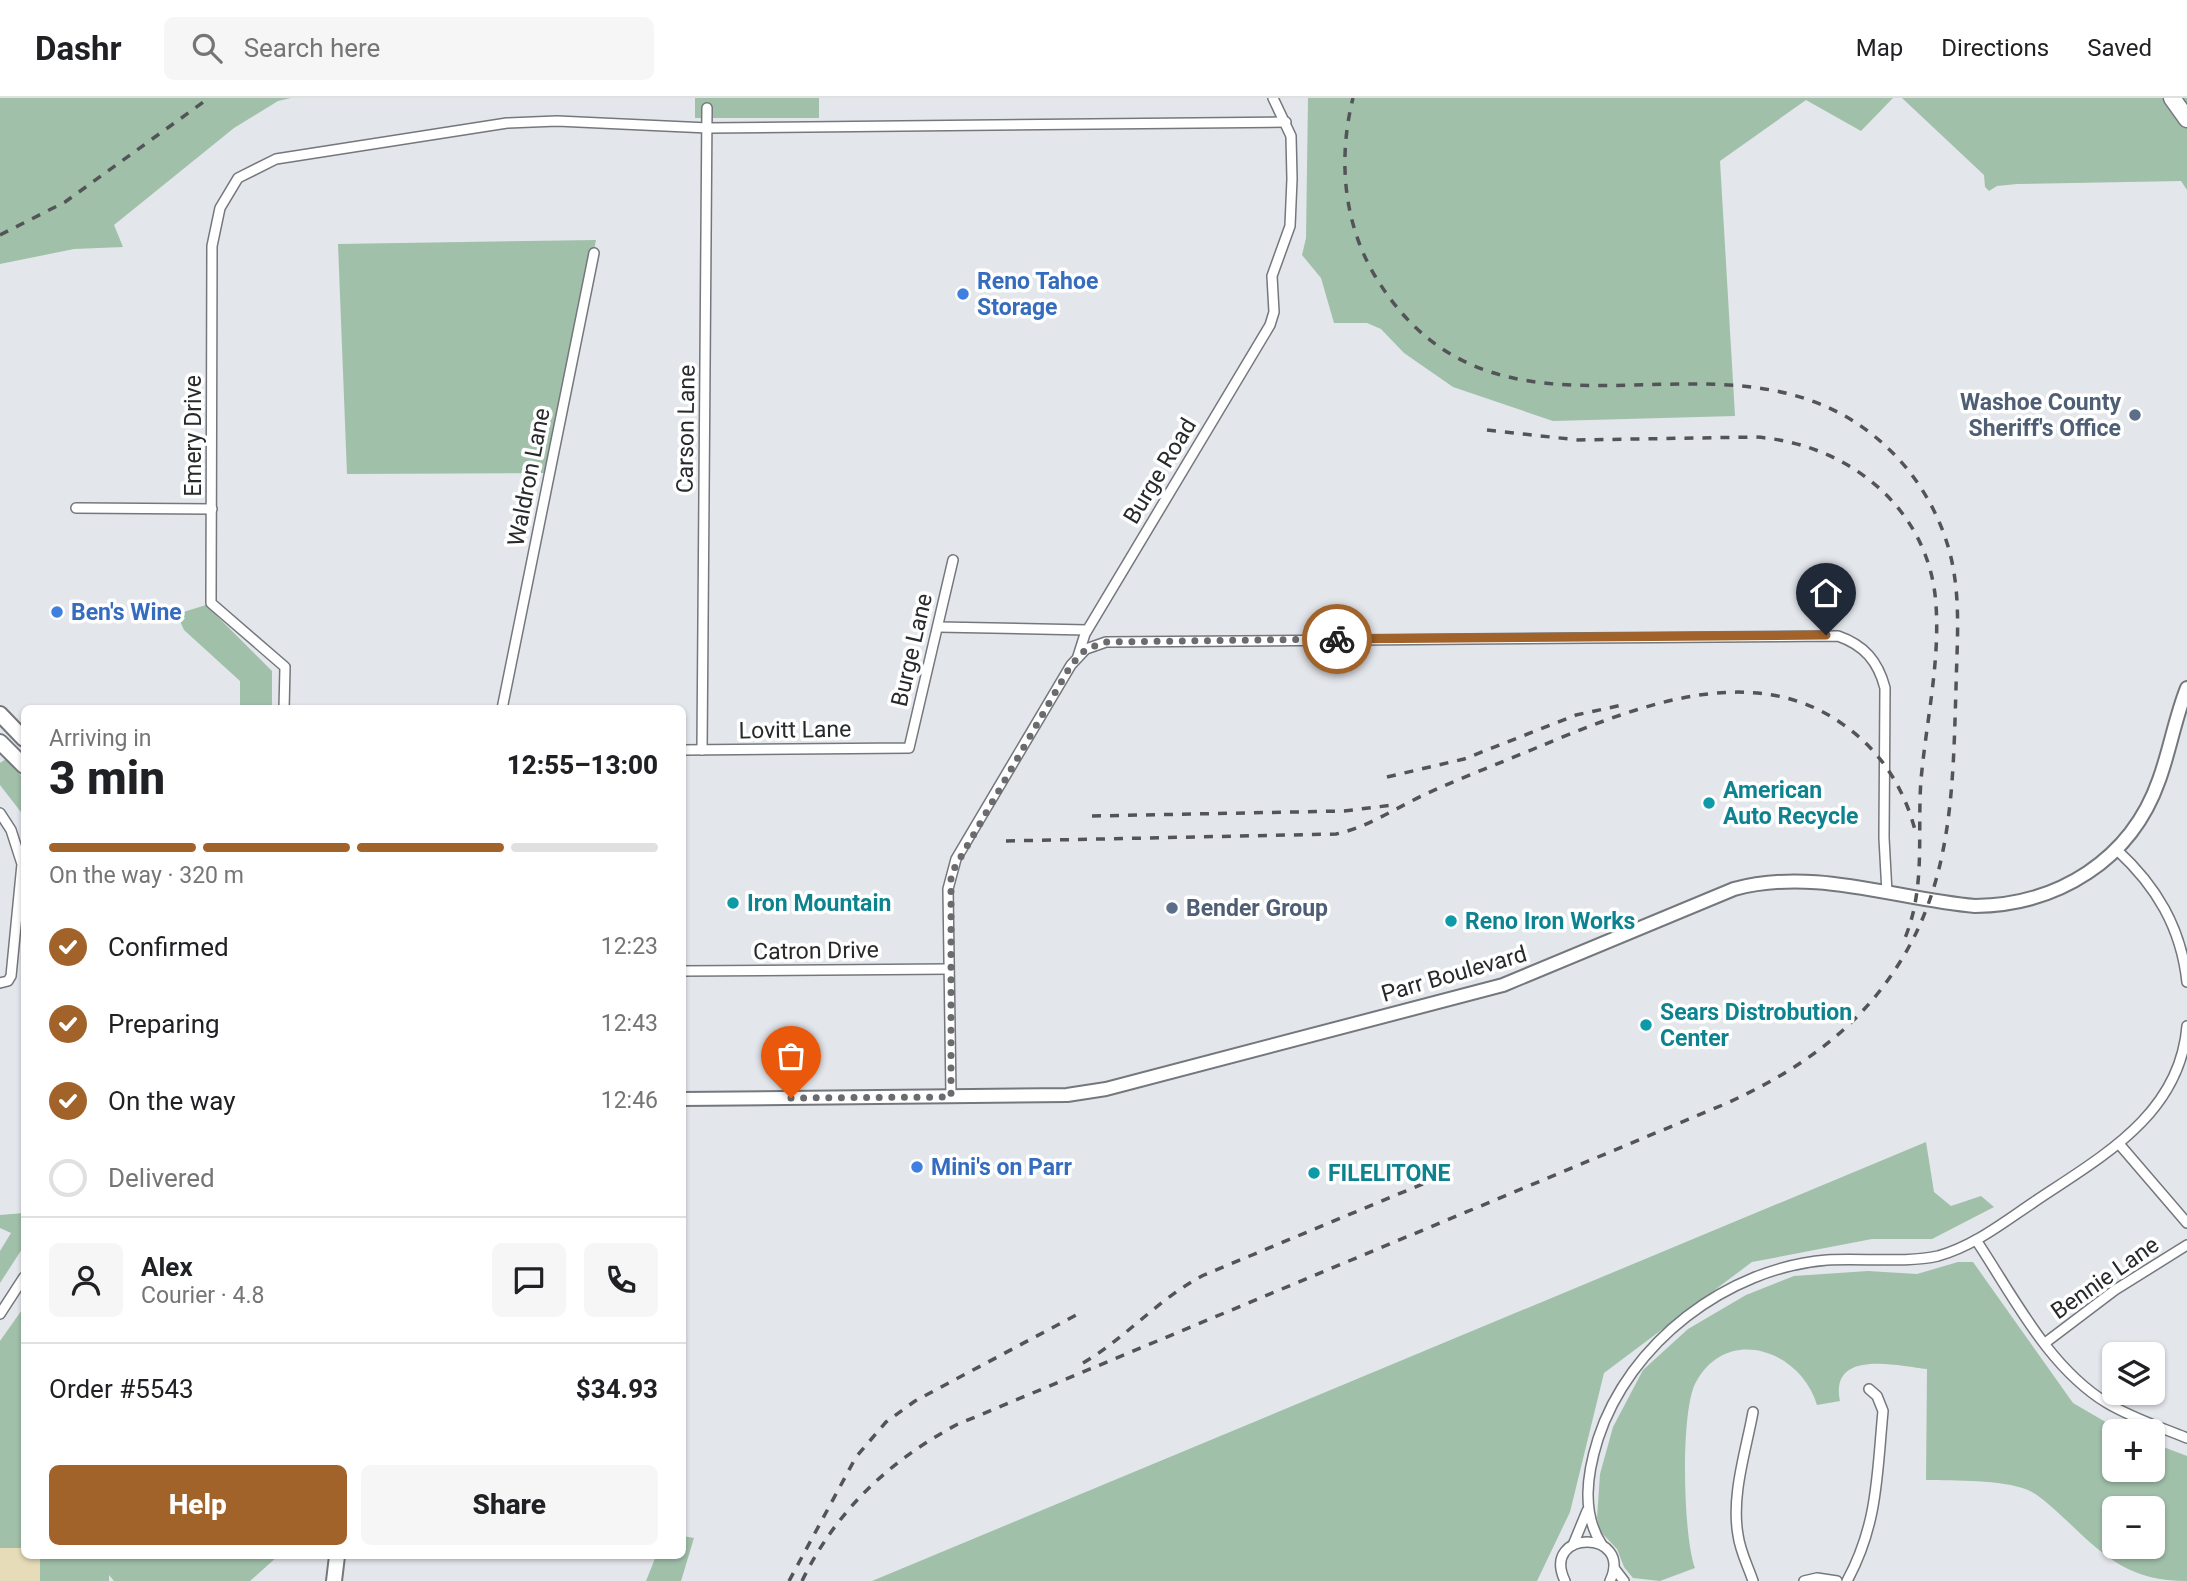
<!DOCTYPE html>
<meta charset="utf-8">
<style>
body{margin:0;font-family:Roboto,sans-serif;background:#f6f6f6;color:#202124;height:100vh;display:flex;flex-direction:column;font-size:26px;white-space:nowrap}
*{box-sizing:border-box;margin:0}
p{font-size:23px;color:#757577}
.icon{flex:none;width:38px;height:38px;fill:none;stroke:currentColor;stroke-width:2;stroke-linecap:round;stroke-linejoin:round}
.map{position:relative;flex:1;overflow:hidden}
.details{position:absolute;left:21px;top:607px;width:665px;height:854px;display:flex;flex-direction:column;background:#fff;border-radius:10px;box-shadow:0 2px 5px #0004}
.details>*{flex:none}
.controls{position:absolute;left:2102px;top:1244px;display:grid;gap:14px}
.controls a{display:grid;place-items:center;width:63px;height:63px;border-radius:10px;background:#fff;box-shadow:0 2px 5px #0004;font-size:35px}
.pin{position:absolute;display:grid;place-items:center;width:60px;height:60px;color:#fff;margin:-72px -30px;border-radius:50% 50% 50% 0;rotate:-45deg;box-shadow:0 0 7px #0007}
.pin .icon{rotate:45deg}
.courier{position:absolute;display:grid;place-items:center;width:70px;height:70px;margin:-35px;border:5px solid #a2632a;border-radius:50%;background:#fff;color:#222;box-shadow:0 2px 9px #0007}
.overview em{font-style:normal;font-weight:800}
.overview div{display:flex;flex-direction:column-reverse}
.overview{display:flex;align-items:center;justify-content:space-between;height:119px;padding:0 28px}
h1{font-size:46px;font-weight:800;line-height:52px}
.bar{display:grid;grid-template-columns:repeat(4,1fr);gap:10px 7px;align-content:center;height:84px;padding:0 28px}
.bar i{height:9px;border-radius:5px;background:#e0e0e0}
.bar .active{background:#a2632a}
.bar p{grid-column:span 4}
.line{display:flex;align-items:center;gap:18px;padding:0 28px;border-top:2px solid #e0e0e0}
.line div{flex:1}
.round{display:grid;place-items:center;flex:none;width:74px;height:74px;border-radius:10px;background:#f6f6f6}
ol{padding:0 28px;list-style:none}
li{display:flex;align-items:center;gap:21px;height:77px}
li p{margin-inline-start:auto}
li .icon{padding:7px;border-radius:50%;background:#a2632a;color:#fff;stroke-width:4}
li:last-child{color:#757577}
li i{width:38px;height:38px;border:4px solid #e0e0e0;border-radius:50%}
.cta{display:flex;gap:14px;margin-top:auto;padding:14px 28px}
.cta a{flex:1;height:80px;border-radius:10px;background:#a2632a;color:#fff;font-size:28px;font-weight:800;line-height:80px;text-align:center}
.cta a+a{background:#f6f6f6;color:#202124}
header{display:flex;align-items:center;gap:42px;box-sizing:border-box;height:98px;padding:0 35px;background:#fff;border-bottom:2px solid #e0e0e0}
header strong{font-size:33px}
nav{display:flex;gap:38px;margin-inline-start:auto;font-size:24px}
.search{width:490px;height:63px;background:#f6f6f6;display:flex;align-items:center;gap:18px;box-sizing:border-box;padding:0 24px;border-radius:10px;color:#757577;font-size:26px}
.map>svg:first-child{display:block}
.green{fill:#a1c0aa;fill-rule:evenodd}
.sand{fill:#e6dcb7}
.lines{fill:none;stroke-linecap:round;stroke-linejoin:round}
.street-casing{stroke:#74777c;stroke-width:12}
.secondary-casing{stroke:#74777c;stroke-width:16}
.primary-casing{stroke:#74777c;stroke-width:18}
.highway-casing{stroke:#74777c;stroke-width:19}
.street{stroke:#fff;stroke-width:9}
.secondary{stroke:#fff;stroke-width:12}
.primary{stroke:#fff;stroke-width:14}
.highway{stroke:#fff;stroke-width:16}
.rail{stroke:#535457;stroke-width:3.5;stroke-dasharray:9 9;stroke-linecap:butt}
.done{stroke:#696b6e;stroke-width:7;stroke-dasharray:0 12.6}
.route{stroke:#a2632a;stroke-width:9}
.shop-dot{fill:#3f7fe0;stroke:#fff;stroke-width:2.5}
.service-dot{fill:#5c6f8a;stroke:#fff;stroke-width:2.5}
.culture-dot{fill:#0f9aa8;stroke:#fff;stroke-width:2.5}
.labels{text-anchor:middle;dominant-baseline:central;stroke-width:7;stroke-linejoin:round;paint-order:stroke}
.shop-label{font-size:23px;font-weight:bold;fill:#366cbe;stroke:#fff;text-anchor:start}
.service-label{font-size:23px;font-weight:bold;fill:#4e5e75;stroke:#fff;text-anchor:end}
.street-label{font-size:23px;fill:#28292b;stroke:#fff}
.culture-label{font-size:23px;font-weight:bold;fill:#0d838f;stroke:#fff;text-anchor:start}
</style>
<header>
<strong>Dashr</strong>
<div class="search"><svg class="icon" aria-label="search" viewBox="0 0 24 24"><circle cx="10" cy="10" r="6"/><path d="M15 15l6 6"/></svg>Search here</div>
<nav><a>Map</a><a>Directions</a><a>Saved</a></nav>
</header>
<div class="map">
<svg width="2187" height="1483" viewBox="0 0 2187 1483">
<rect width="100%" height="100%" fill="#e3e6eb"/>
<g class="green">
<path d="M0,0h291l-13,3 -44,27 -120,97 9,22 -49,2 -74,15z"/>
<rect x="695" y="0" width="124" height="20"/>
<path d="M1308,0h585l-32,33 -55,-31 -86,61 15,255 -182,5 -100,-34 -49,-34 -23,-24 -14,-6h-33l-13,-45 -19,-23 4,-17z"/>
<path d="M1902,0h285v92l-6,-9 -164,3 -20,2 -8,5 -4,-4 -1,-12z"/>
<path d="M596,142l-46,233 -203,1 -9,-230z"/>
<path d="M206,507l66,66v38h-32v-28l-56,-51 -7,-16z"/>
<path d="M6,661l18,20v37l-24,-31v-22z"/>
<path d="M1926,1044l8,50 17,14 30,-10 13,11 -62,32h-60l-120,23 -148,111 -34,139 -33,69h-665z"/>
<path d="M24,1115v33l-24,37v-32l11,-18 -11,-5v-13z"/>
<path d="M1958,1164h15l100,141 48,28 -7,1v38h38l1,-27 34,13v125c-58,0 -82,-24 -121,-61 -11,-10 -25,-24 -38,-30 -28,-11 -73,-9 -102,-10l1,-111c-28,-3 -98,-21 -87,32l-23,4c-16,-54 -89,-81 -121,-23 -16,28 -13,155 -1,186l-35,13 -27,-3 -9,-11 -7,-18 -17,-18 -3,-13 3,-44 13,-47 30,-57 45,-41 58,-34 48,-19 74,-5 49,3zM2114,1410h38v39h-38z"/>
<path d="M24,1209v241h-24v-207z"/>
<path d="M683,1438l11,2 -13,43h-35l10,-25h26z"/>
<path d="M40,1458h238l-28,25h-136l-5,-6v6h-69z"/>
</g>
<path class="sand" d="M0,1450h24v8h16v25h-40z"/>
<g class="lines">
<g class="street-casing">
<g id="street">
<path d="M76,410l136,1"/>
<path d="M938,529l149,3"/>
<path d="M1078,558l7,-22 185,-309 4,-13 -2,-36 18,-50 2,-47 -1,-43 -18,-38"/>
<path d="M284,611l1,-42 -74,-64 1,-357 8,-38 18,-30 38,-19 231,-36 50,-2 151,7 578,-6"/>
<path d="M502,611l92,-456"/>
<path d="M682,652l227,-2 44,-188"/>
<path d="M702,652l5,-642"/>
<path d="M0,715l11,17 11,34 -11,112 -3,5 -8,2"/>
<path d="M2117,752c39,36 64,77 70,132"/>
<path d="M682,873l267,-2"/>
<path d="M951,998l-3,-207 8,-30 115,-194 15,-16 20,-7 732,-6c26,9 40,25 47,52l-1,150 3,55"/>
<path d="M2120,1047l67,78"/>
<path d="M1976,1142c38,57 72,127 131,163 25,15 53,24 80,35"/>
<path d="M0,1216l24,-37"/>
<path d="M2045,1245l70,-53 72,-45"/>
<path d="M1753,1314c-7,39 -22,83 -15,123 2,16 10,31 15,46"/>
<path d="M1573,1447l14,-34"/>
<path d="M1602,1447c-21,-32 -15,-71 -4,-106 31,-96 129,-171 229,-179 33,-2 81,3 111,-4 36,-10 66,-34 96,-54 67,-45 146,-87 153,-176"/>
<path d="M1614,1470l10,13"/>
<path d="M1565,1483c-25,-52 69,-52 45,0"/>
<path d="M1804,1483l13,-3 20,3"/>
<path d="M1847,1483c31,-57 30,-107 36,-170l-6,-15 -8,-7"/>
</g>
</g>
<g class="secondary-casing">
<path id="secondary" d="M682,1001l385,-4 39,-6 397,-104 231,-96c80,-22 161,10 241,17 83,-1 156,-46 184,-126 11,-30 16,-62 28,-92"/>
</g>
<g class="primary-casing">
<g id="primary">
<path d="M0,616l24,25"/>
<path d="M0,644l24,24"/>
<path d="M334,1483l3,-25"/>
</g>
</g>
<g class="highway-casing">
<path id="highway" d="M2172,0l15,21"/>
</g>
<use href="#street" class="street"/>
<use href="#secondary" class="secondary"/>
<use href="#primary" class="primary"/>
<use href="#highway" class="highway"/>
<g class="rail">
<path d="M0,137l65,-33 144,-104"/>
<path d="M1487,332l91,10 177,-3c92,6 175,71 181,168 4,58 -10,118 -15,175 -4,53 5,107 -16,158"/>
<path d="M1387,679l77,-18 112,-44 51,-11"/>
<path d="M1092,718l252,-5 49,-6"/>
<path d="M1006,743l330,-7c33,-7 61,-27 92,-41 35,-16 72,-30 108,-45 92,-38 212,-90 305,-25 38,26 62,62 74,107"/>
<path d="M1083,1265c43,-25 76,-65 121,-88l245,-102"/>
<path d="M789,1483l67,-124 30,-35 29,-21 163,-87"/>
<path d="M802,1483c34,-70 86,-119 154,-156l769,-321c71,-32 133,-74 175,-142 53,-84 53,-179 56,-274 1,-48 6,-98 -9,-145 -14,-44 -41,-83 -78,-111 -154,-118 -372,46 -494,-156 -32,-54 -37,-118 -22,-178"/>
</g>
</g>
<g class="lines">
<path class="done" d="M791,1000l160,-1v-223l120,-209 15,-16 20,-7 231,-3"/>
<path class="route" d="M1337,541l489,-4"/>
</g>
<g class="shop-dot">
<circle cx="963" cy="196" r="7"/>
<circle cx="57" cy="514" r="7"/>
<circle cx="917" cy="1069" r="7"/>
</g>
<g class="service-dot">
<circle cx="2135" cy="317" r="7"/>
<circle cx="1172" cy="810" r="7"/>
</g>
<g class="culture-dot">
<circle cx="1709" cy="705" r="7"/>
<circle cx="733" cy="805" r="7"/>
<circle cx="1451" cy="823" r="7"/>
<circle cx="1646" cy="927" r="7"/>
<circle cx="1314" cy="1075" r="7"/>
</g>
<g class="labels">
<g class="shop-label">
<text x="977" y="183">Reno Tahoe<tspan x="977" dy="26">Storage</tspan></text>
<text x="71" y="514">Ben's Wine</text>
<text x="931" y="1069">Mini's on Parr</text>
</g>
<g class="service-label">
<text x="2121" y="304">Washoe County<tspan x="2121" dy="26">Sheriff's Office</tspan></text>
<text x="1186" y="810" text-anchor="start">Bender Group</text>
</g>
<g class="street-label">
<text transform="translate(686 331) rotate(-89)">Carson Lane</text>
<text transform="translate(193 338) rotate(-90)">Emery Drive</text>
<text transform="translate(1160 373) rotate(-59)">Burge Road</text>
<text transform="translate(529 379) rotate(-79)">Waldron Lane</text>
<text transform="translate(912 552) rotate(-77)">Burge Lane</text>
<text transform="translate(795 632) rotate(-1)">Lovitt Lane</text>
<text transform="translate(816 853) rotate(-1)">Catron Drive</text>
<text transform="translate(1454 876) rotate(-16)">Parr Boulevard</text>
<text transform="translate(2105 1180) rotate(-35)">Bennie Lane</text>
</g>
<g class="culture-label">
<text x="1723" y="692">American<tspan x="1723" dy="26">Auto Recycle</tspan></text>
<text x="747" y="805">Iron Mountain</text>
<text x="1465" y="823">Reno Iron Works</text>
<text x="1660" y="914">Sears Distrobution<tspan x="1660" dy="26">Center</tspan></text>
<text x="1328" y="1075">FILELITONE</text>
</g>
</g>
</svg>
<div class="controls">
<a><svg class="icon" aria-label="layers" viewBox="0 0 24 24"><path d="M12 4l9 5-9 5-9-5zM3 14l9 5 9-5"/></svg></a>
<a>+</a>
<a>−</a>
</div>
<div class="pin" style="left:791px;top:1000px;background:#ea580c"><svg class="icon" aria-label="bag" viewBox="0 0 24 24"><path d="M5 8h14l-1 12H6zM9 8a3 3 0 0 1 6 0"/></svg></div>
<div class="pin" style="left:1826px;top:537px;background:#1f2937"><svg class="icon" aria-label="home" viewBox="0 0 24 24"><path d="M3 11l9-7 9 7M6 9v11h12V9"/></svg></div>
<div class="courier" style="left:1337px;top:541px"><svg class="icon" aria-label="bike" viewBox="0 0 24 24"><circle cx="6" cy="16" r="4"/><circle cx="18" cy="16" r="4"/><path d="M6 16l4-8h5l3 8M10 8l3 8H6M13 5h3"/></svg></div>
<section class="details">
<div class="overview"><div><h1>3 min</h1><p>Arriving in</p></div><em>12:55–13:00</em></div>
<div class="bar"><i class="active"></i><i class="active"></i><i class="active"></i><i></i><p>On the way · 320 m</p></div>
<ol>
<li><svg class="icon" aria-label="check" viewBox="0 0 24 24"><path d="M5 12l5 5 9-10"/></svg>Confirmed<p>12:23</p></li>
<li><svg class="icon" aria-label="check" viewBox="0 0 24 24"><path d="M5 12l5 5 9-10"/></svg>Preparing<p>12:43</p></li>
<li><svg class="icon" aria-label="check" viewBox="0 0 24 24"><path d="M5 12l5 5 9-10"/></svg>On the way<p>12:46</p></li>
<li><i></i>Delivered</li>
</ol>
<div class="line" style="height:126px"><a class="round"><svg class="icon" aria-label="person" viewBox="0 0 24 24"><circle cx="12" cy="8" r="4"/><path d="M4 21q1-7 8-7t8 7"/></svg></a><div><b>Alex</b><p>Courier · 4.8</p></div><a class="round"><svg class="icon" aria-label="chat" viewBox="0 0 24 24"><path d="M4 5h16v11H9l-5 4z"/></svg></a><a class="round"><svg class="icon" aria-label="phone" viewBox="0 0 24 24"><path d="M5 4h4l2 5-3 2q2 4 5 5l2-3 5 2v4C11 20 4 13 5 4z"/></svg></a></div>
<div class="line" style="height:91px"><div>Order #5543</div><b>$34.93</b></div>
<div class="cta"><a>Help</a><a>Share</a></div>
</section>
</div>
